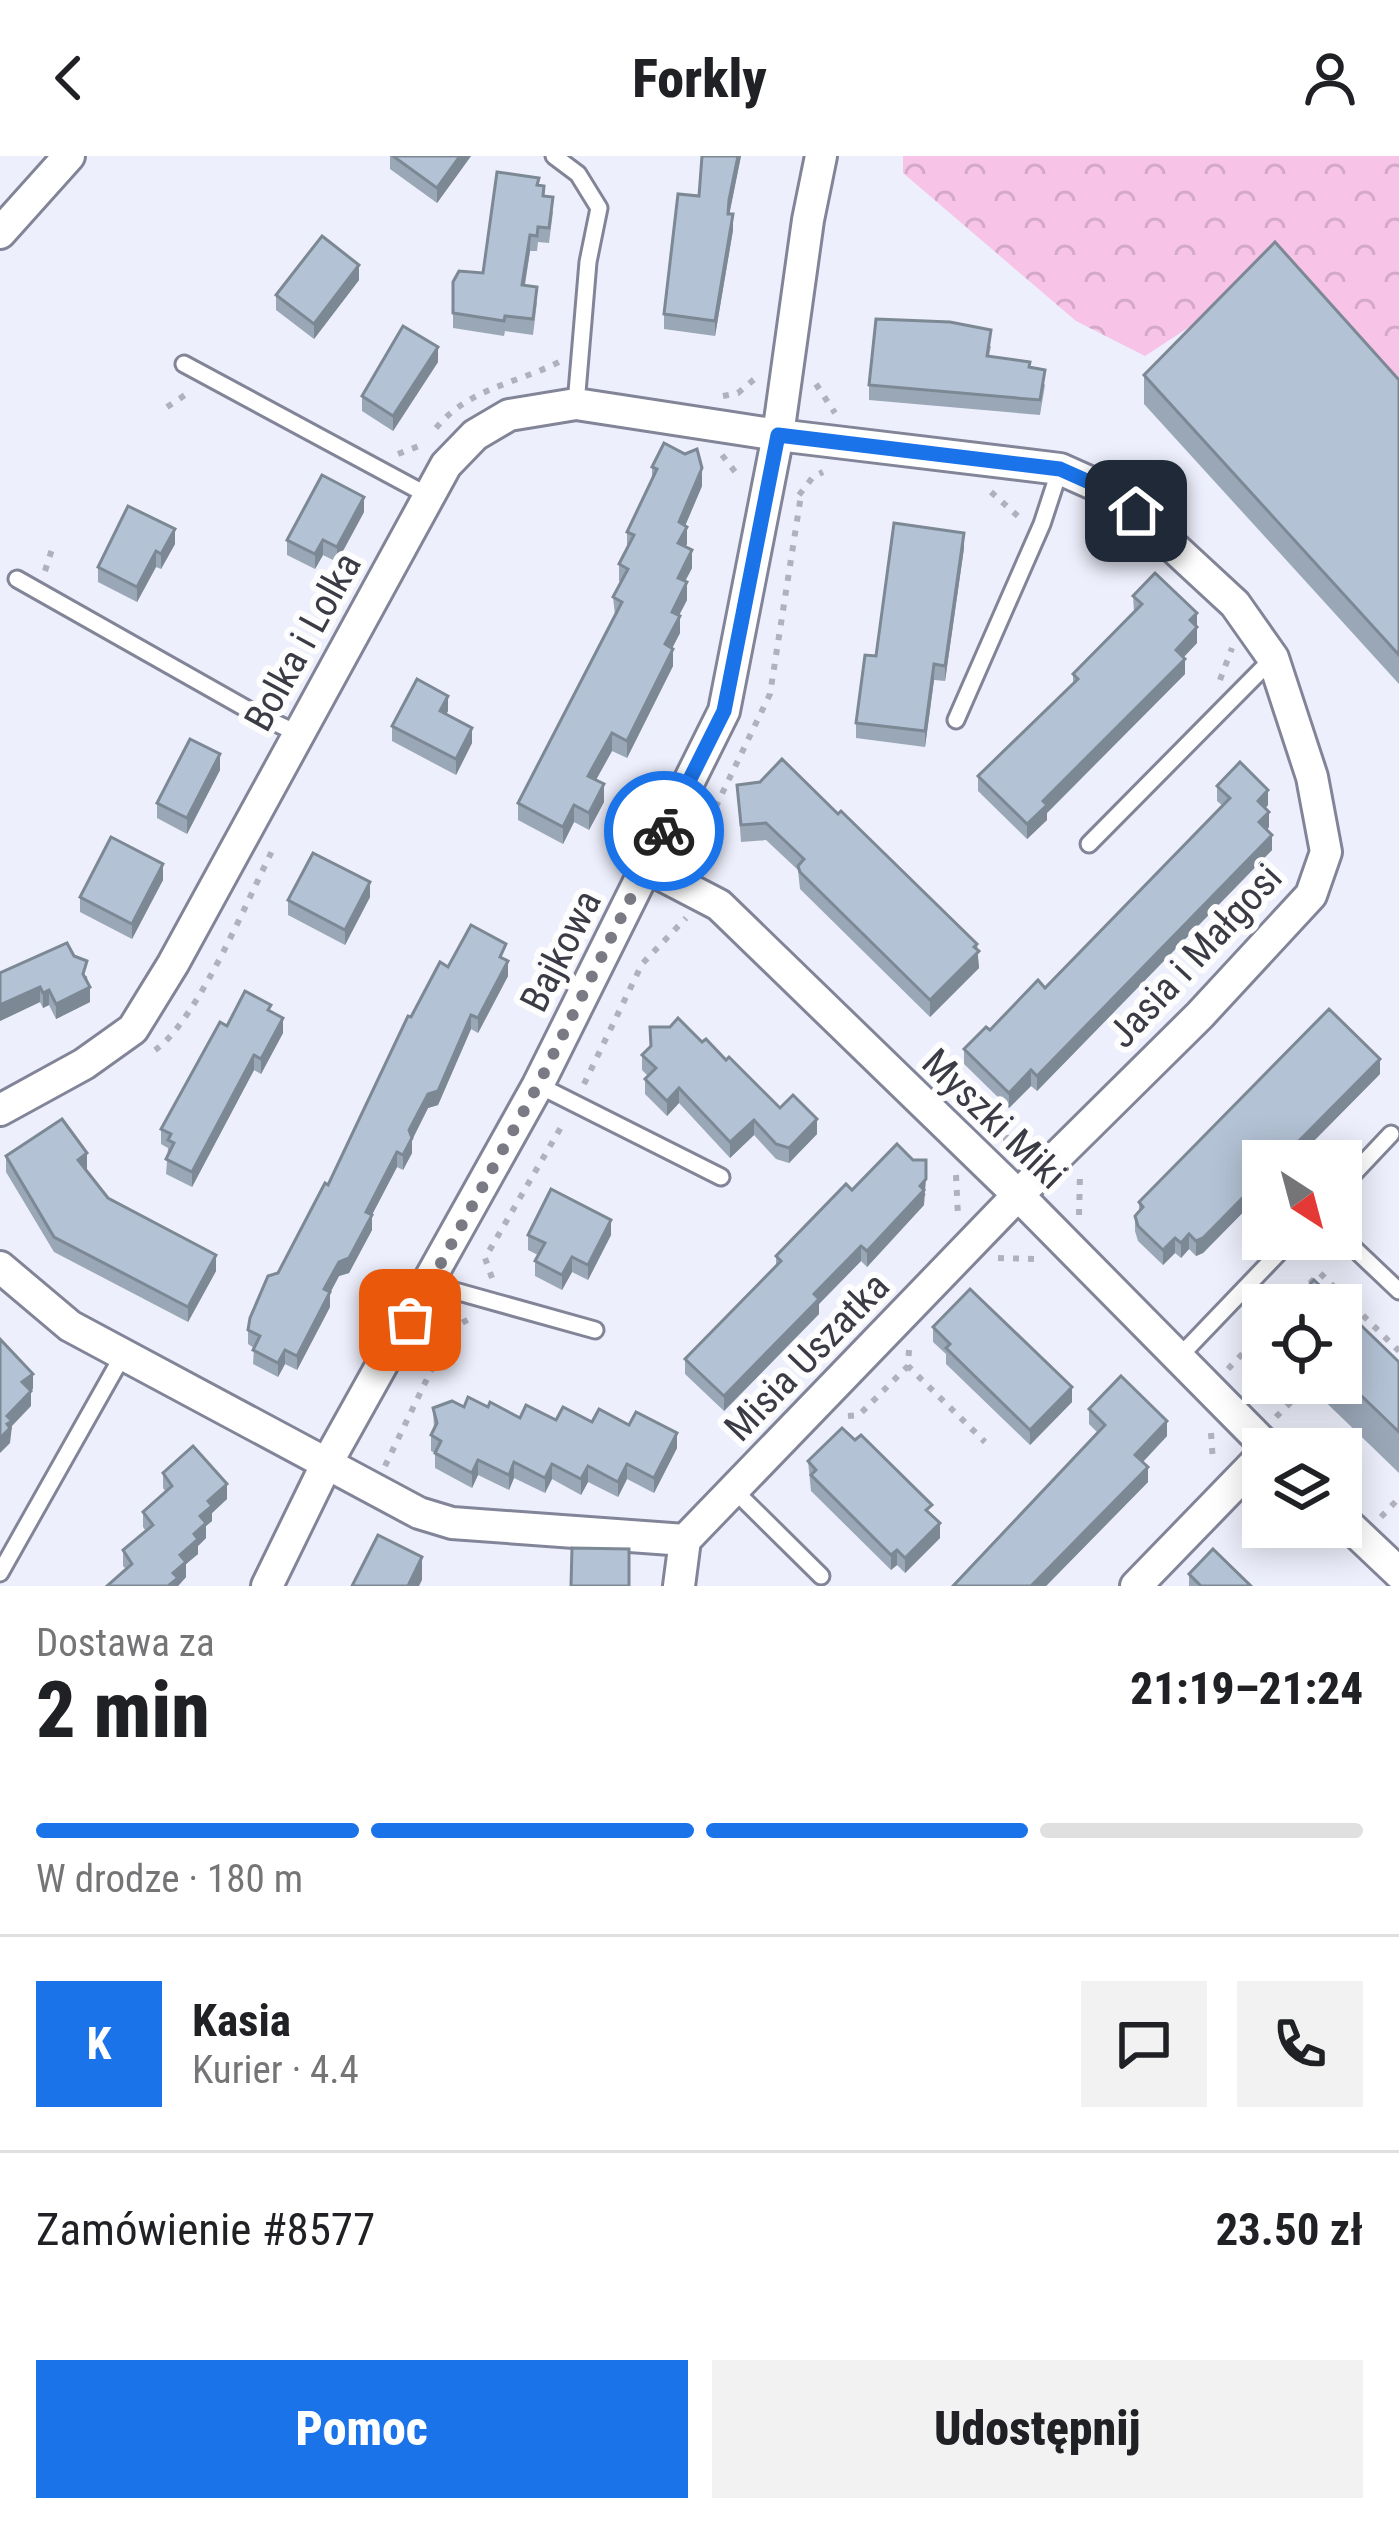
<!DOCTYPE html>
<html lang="pl">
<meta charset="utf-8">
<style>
body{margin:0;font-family:"Roboto Condensed",sans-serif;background:#f2f2f2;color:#202124;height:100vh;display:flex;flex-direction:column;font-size:45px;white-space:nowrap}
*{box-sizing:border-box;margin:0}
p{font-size:39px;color:#757577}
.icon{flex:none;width:66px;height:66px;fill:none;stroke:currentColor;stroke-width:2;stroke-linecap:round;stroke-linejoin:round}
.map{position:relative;height:1430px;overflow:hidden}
.sheet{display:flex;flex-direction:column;background:#fff;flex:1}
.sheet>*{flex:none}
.needle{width:78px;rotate:144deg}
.buttons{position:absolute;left:1242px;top:984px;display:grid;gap:24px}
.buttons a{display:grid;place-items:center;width:120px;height:120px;border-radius:0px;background:#fff;box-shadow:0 6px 30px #0003;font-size:60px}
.pin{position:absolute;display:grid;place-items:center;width:102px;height:102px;color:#fff;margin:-51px;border-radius:24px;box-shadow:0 6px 18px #0006}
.courier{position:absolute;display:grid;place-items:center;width:120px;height:120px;margin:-60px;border:9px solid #1a73e8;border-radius:50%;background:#fff;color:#222;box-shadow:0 3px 15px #0007}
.headline em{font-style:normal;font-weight:800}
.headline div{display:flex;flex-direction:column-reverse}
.headline{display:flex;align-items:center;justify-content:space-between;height:204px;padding:0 36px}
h1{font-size:78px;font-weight:800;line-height:90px}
.bar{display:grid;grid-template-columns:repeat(4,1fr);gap:18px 12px;align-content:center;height:144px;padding:0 36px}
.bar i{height:15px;border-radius:9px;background:#e0e0e0}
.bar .active{background:#1a73e8}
.bar p{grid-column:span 4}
.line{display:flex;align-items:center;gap:30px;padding:0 36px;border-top:3px solid #e0e0e0}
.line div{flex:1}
.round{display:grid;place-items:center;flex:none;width:126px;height:126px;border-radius:0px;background:#f2f2f2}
.primary-button{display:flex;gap:24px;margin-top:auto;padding:24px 36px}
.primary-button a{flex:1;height:138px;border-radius:0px;background:#1a73e8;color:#fff;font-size:48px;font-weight:800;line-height:138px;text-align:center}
.primary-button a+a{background:#f2f2f2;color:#202124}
header{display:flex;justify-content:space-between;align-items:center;height:156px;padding:0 36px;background:#fff;font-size:54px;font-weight:800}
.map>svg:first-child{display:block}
.forest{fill:url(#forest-crowns)}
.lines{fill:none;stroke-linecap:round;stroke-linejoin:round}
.service-casing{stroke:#828498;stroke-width:21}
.minor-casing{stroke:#828498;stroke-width:36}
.path{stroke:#b0b1bd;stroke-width:6;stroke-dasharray:6 9;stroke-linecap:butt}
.service{stroke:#fff;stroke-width:15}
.minor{stroke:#fff;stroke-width:30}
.wall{fill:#9aa7b7}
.shaded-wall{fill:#7d8895}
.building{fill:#b3c2d5;stroke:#7d8895;stroke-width:3}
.done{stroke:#797a84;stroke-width:12;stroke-dasharray:0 21.6}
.route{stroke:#1a73e8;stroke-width:15}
.labels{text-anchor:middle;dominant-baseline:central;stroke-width:12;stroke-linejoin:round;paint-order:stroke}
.street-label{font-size:39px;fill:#3a3b44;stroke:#fdfdfd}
</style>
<header><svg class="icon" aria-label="back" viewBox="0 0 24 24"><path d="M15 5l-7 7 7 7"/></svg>Forkly<svg class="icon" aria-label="person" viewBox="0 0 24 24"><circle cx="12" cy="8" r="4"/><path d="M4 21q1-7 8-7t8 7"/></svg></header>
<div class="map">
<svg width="1399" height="1430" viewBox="0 0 1399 1430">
<defs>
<pattern id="forest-crowns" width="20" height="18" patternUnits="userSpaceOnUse" patternTransform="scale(3)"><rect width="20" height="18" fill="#f7c3e7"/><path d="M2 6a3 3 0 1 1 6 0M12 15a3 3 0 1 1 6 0" fill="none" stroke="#d4a8c7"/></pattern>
</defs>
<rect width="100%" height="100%" fill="#edeffc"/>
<path class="forest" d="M903,0h496v253l-124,-138 -130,85 -69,-35 -173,-148z"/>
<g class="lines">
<g class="service-casing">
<g id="service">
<path d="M554,0l24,18 21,34 -11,54 -12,142"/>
<path d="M184,208l245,132"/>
<path d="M17,423l237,134 43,20"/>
<path d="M956,564l86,-196 18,-55"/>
<path d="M1089,688l184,-186"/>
<path d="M538,929l183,92"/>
<path d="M1341,1031l50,-53"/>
<path d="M1341,1080l58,55"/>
<path d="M430,1128l165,46"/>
<path d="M1178,1202l114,-119"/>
<path d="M733,1333l88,87"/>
<path d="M0,1417l123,-218"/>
</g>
</g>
<g class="minor-casing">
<g id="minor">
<path d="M0,77l69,-77"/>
<path d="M648,712l71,37 299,290 251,254"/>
<path d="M0,954l84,-46 49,-35 40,-65 273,-499 29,-30 34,-20 67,-11 202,31 282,34 56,25 119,110 38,54 39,119 14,75 -15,43 -111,120 -182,180 -333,345 -6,46"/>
<path d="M0,1111l70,59 349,187 33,10 233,17"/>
<path d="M1341,1362l58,55"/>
<path d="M267,1430l60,-123 211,-378 186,-374 54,-276 30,-215 13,-64"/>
<path d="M1136,1430l127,-131"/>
</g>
</g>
<g class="path">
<path d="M816,228l19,29"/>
<path d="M723,240l15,-3 20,-17"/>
<path d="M167,251l21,-14"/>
<path d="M436,272c33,-40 79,-44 123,-66"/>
<path d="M398,298l26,-10"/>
<path d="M722,299l18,23"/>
<path d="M991,336l30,27"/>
<path d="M799,339l14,-18 10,-5"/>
<path d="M45,415l8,-25"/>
<path d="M1220,524l12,-32"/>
<path d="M704,709l3,-40 63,-131 31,-199"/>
<path d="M155,894c42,-29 92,-149 117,-199"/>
<path d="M584,928l58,-120 44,-46"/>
<path d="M1003,982l29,-1"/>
<path d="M956,1019l2,41"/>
<path d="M1079,1059l1,-41"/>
<path d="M998,1102l40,1"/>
<path d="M492,1122l-7,-20 79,-136"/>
<path d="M1289,1149l31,-32 79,78"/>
<path d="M909,1194l-1,16 77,76"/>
<path d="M1228,1213l35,-37"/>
<path d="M848,1260l11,-1 49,-49"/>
<path d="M1276,1261l32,-32"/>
<path d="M1211,1277l2,29"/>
<path d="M1341,1295l17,-17"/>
<path d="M385,1310l66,-137 18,-10"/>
<path d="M1381,1361l18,-19"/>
</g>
<use href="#service" class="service"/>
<use href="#minor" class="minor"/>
</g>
<g class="wall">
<path d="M390,0h81l-34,47 -47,-34z"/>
<path d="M741,0l-12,58 4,16 -18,106 -51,-7v-15l35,-118z"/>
<path d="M539,29l14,27 -4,31 -11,-1 -1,9h-7l-5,34 12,17 -4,33 -28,-4 -1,5 -51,-8v-46l30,-9z"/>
<path d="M359,124l-45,59 -38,-29v-15z"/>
<path d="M991,190l-2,10 41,11 15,18 -5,30 -171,-15v-15z"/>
<path d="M438,206l-45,69 -31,-20v-15z"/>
<path d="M1144,219l255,5v304l-255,-280z"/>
<path d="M652,311l50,19 -17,40 2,18 -2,3 7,21 -7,13 2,19 -8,15 1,18 -8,15 1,18 -46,92 -15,-7 -16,29 8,22 -15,28 -15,-8 -11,22 -45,-24v-17l97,-188 -2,-18 8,-15 -2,-1v-17l8,-15v-17l25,-53z"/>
<path d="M364,356l-27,50 -14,-7 -8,14 -28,-14v-15z"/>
<path d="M175,388l-14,25 -5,-2 -19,35 -39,-20v-15z"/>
<path d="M964,392l-19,133 -11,-1 -9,67 -69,-9v-15l20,-67z"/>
<path d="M1133,440l64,17v30l-14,15 2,16 -138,139v7l-20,19 -49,-48v-15l95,-92v-10l61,-62z"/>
<path d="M448,555l-2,3 26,29 -16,32 -64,-34v-15z"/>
<path d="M220,614l-33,64 -30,-16v-15z"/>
<path d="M737,629l240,165 2,18 -49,49 -130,-128 -2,-19 -32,-30 -25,2z"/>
<path d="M1217,630l51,19 -3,3 4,19 -2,3 5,20 -235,241 -6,-5 -22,22 -45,-44v-15l81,-61 178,-182 -6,-5z"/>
<path d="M163,724l-31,59 -52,-27v-15z"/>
<path d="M370,741l-25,48 -57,-30v-15z"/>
<path d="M506,802l2,18 -30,57 -7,-4 -33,76 -10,3 -16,32v13l-9,17 -6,-3 -25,48v15l-23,43 -10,3 -9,17v14l-33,63 -12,-6 -7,13 -25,-13 1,-16 -6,-4v-14l80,-145 83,-168 37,-50z"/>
<path d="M0,817l87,3 3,26 -34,17 -7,-14 -6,3 -3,-6 -40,19z"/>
<path d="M271,856l12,21 -22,41 -7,-4 -62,117 -26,-13 2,-26 -7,-4v-15l66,-103z"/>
<path d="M702,886l24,18 54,48 37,26 -28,29 -13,-4 -22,-24 -24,23 -51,-55 -12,13 -22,-22v-15l3,-3 -6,-6v-15z"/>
<path d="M1380,918l-86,87h-31v31l-60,61 -7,3 -7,-7 -8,9 -6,-5 -12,12 -25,-24 -3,-10v-15l4,-4v-10z"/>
<path d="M6,1000l81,13 -1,1 22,28 108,73 -28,51 -134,-70 -48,-80z"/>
<path d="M852,1034l74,4 -2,3v8l-57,62 -6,-6 -42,43v10l-95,97 -39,-37v-15l91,-92v-11z"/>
<path d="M528,1079h83l-23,45 -16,-8 -10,18 -27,-14v-15l3,-6 -10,-5z"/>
<path d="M1341,1150l58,56v111l-93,-90h35z"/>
<path d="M933,1171l139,75 -42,43 -84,-81v-10l-13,-12z"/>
<path d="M488,1251l32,11 72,4 85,26 -23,45 -27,-14 -9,18 -30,-15 -7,13 -29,-16 -7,14 -31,-15 -5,12 -31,-15 -6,13 -37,-20v-15l-4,-2v-16l3,-6 -1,-21z"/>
<path d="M1089,1253l78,27 -24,26 5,20 -102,104h-93l145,-153 -9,-9z"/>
<path d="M808,1305l124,55 8,22 -35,35 -8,-8 -6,5 -80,-79z"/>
<path d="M163,1317l64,26 -15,14v8l-6,5v12l-8,8v8l-12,10v13l-8,9 -52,-17 -3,-3v-16l23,-19 -3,-4v-15l23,-20 -3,-4z"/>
<path d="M1189,1418l62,12h-62z"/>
</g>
<g class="shaded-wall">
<path d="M460,0h11l-34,47v-15z"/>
<path d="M738,0h3l-12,60v-16z"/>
<path d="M733,58v16l-18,106v-15z"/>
<path d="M530,79v16l-8,49v-15z"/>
<path d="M359,109v15l-45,59v-15z"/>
<path d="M438,191v15l-45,69v-15z"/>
<path d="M702,312v18l-23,54v-18z"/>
<path d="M364,341v15l-27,50v-15z"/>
<path d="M687,371v17l-9,16v-17z"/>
<path d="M175,373v15l-14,25v-15z"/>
<path d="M964,377v15l-19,133v-15z"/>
<path d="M323,384v15l-8,14v-15z"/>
<path d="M692,394v18l-14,27v-17z"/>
<path d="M156,395v16l-19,35v-15z"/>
<path d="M687,426v18l-15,29v-17z"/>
<path d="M1197,457v30l-21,22v-15l14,-30z"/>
<path d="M680,460v17l-15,29v-18z"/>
<path d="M673,493v17l-46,92v-17z"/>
<path d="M1185,503v15l-138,139v7l-20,19v-15l16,-23z"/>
<path d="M934,508v16l-9,67v-16z"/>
<path d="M448,540v15l-8,15v-15z"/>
<path d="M472,572v15l-16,32v-16z"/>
<path d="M612,577v18l-24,43v-18z"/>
<path d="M220,598v16l-33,64v-16z"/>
<path d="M604,628v18l-15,28v-17z"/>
<path d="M1268,634v15l-10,11v-15z"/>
<path d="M574,649v17l-11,22v-17z"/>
<path d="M1269,656v15l-10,11v-16z"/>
<path d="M1272,679v15l-235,241v-15z"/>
<path d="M163,708v16l-31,59v-15z"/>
<path d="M370,726v15l-25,48v-15z"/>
<path d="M977,788l2,24 -49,49v-17z"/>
<path d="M508,805v15l-30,57v-15z"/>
<path d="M40,831v15l-40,19v-16z"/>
<path d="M90,831v15l-34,17v-15z"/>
<path d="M49,834v15l-6,3v-15z"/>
<path d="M471,859v14l-33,76 -10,3 -16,32v13l-9,17v-15l6,-25z"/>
<path d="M283,862v15l-22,41v-15z"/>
<path d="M254,899v15l-62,117v-15z"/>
<path d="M1380,903v15l-86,87h-15z"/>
<path d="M1031,914v16l-22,22v-15z"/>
<path d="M679,932v15l-12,13v-15z"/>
<path d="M817,963v15l-28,29v-15z"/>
<path d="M754,964v15l-24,23v-16z"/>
<path d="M397,996v15l-31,59v-14z"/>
<path d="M87,997v16l-9,7v-16z"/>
<path d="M1263,1021v15l-60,61 -7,3v-15z"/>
<path d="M926,1023l-2,26 -57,62v-16z"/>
<path d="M372,1059v15l-23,43 -10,3 -9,17v14l-33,63v-14l27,-67 15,-27z"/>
<path d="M611,1064v15l-23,45v-15z"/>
<path d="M1189,1078v15l-8,9v-15z"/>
<path d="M1175,1082v15l-12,12v-15z"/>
<path d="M861,1090v15l-42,43v10l-95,97v-15l90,-102z"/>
<path d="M216,1099v16l-28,51v-15z"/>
<path d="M572,1101v15l-10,18v-15z"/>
<path d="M285,1194v14l-7,13v-14z"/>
<path d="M33,1218v15l-11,8v-15z"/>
<path d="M1072,1231v15l-42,43v-15z"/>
<path d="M31,1235v15l-19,20 -2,17 -10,10v-15l7,-22z"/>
<path d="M1167,1265v15l-32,34v-15z"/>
<path d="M677,1277v15l-23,45v-15z"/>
<path d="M478,1304v15l-6,13v-15z"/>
<path d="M514,1306v16l-5,12v-15z"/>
<path d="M552,1308v15l-7,14v-15z"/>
<path d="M627,1308v15l-9,18v-15z"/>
<path d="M588,1310v16l-7,13v-16z"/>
<path d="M1148,1311v15l-102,104h-15z"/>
<path d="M227,1328v15l-15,14v8l-6,5v12l-8,8v8l-12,10v13l-8,9h-10l12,-31 14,-21 14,-33z"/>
<path d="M940,1367v15l-35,35v-15z"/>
<path d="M897,1394v15l-6,5v-15z"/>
<path d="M422,1401v23l-3,6h-11z"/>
</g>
<g class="building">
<path d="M393,0h67l-23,32z"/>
<path d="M702,0h36l-9,44 -1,14h5l-18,107 -51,-7 14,-120 21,2z"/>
<path d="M497,16l42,6 -2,7 7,1 -1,10 10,1 -4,31 -11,-1 -1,9 -7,-1 -8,50 15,2 -4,32 -28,-3 -1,5 -51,-8v-31l6,-11 24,2z"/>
<path d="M322,80l37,29 -45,59 -38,-29z"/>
<path d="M1275,86l124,138v275l-255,-280z"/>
<path d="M876,163l74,3 41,8 -4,26 43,6 -1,5 16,3 -5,30 -171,-15z"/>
<path d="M403,170l35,21 -45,69 -31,-20z"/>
<path d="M664,287l21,11 12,-5 5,19 -23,54 8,5 -9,16 14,7 -14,28 9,4 -15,30 8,4 -15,28 8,5 -46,92 -15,-8 -24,43 16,8 -15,29 -15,-8 -11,22 -45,-24 104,-201 -9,-5 15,-28 -9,-5 15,-29 -7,-3 30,-63 -5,-2z"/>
<path d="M322,319l42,22 -27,50 -14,-7 -8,14 -28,-14z"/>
<path d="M128,350l47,23 -14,25 -5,-3 -19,36 -39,-20z"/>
<path d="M894,367l70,10 -19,133 -11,-2 -9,67 -69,-8 9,-68 11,1z"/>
<path d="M1155,417l42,40 -7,7 7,7 -21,23 9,9 -142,142 4,4 -20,19 -49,-48 100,-97 -5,-5 69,-70 -9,-8z"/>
<path d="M417,523l31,17 -8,15 32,17 -16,31 -64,-33z"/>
<path d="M190,583l30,15 -33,64 -30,-15z"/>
<path d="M782,603l56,55 3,-3 136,133 -3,3 5,4 -49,49 -130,-128 -2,-6 6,-7 -38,-36 -25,2 -4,-40 23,-3z"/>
<path d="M1240,606l28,28 -10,11 11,11 -10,10 13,13 -235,241 -6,-6 -22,23 -45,-44 22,-22 4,3 48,-50 7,8 185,-190 -13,-12z"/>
<path d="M111,681l52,27 -31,60 -52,-27z"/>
<path d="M313,697l57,29 -25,48 -57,-30z"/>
<path d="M471,769l35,19 -6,13 8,4 -30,57 -7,-3 -33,76 -10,3 -19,36 3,8 -9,17 -6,-3 -31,60 6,3 -23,43 -10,4 -15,27 6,3 -33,64 -12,-6 -7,13 -25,-13 7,-14 -12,-6 2,-12 18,-42 10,-3 47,-90 3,2 80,-169 3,1 29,-55 8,5z"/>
<path d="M67,787l7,13 13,5 -4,13 7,13 -34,17 -7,-14 -6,3 -3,-6 -40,18v-32z"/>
<path d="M245,835l26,14 -3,5 15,8 -22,41 -7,-4 -62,117 -26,-13 8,-16 -6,-3 3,-6 -10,-5 59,-107 7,4z"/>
<path d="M1329,853l51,50 -101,102h-16v16l-60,61 -7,3 -7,-7 -8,9 -6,-5 -12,12 -25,-24 -3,-10 8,-9 -4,-5z"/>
<path d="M678,862l24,24 4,-3 20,21 3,-3 51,51 13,-13 24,24 -28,29 -13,-4 -22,-24 -24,22 -51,-54 -12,13 -22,-22 11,-11 -14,-13 9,-9 -1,-19h20z"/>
<path d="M62,963l25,34 -9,7 30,38 108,57 -28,52 -134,-70 -48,-81z"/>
<path d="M897,988l16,16h13v19l-6,7 4,4 -57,61 -6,-5 -47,48 5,5 -95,97 -39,-37 96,-98 -5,-5 70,-72 6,6z"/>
<path d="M551,1033l60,31 -23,45 -16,-8 -10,18 -27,-14 10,-18 -17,-8z"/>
<path d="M1314,1124l26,25h-49z"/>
<path d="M970,1133l102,98 -42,43 -84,-82 4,-4 -17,-17z"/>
<path d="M1341,1150l58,56v70l-58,-56z"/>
<path d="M0,1183l33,35 -11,8 9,9 -24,25 5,5 -5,3 3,4 -10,10z"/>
<path d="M1121,1220l46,45 -32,34 13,12 -117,119h-78l152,-161 -16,-16z"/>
<path d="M468,1241l20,10 2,-5 30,16 6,-13 30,15 7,-13 29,15 7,-13 30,16 7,-13 41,21 -23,45 -27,-14 -9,18 -30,-16 -7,13 -29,-15 -7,14 -31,-16 -5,13 -31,-15 -6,13 -37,-20 6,-12 -10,-6 6,-12 -4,-15 19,-7 12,6z"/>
<path d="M842,1272l13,12 6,-5 71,70 -6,5 14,13 -35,35 -8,-8 -6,5 -80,-80 5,-5 -8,-9z"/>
<path d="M193,1290l34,38 -19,17 4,5 -12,10 6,7 -12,11 4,5 -18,16 6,7 -13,11 5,5 -10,8h-61l25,-22 -9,-14 30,-25 -10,-13 29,-26 -9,-13z"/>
<path d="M378,1379l44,22 -14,29h-56z"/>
<path d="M572,1392l57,1v37h-58z"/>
<path d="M1213,1393l38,37h-50l-12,-12z"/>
</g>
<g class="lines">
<path class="done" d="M410,1164l128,-235 126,-254"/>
<path class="route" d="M664,675l60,-120 54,-276 282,34 56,25 20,17"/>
</g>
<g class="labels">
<g class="street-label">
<text transform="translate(303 486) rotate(-61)">Bolka i Lolka</text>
<text transform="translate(561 795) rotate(-63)">Bajkowa</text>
<text transform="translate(1195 800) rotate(-47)">Jasia i Małgosi</text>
<text transform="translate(994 963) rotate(44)">Myszki Miki</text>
<text transform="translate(807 1201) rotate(-46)">Misia Uszatka</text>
</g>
</g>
</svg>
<div class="buttons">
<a><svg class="needle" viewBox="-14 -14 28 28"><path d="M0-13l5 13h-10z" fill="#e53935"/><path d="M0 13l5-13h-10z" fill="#757577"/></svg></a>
<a><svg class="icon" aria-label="locate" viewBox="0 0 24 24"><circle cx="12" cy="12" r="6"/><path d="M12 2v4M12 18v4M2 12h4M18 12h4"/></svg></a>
<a><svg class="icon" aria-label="layers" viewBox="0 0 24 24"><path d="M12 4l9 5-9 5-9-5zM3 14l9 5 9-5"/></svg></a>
</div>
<div class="pin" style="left:410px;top:1164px;background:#ea580c"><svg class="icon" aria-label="bag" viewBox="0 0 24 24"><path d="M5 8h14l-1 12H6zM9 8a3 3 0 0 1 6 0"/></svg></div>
<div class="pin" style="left:1136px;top:355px;background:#1f2937"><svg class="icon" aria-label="home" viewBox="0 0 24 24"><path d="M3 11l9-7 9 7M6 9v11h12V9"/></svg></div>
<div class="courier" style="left:664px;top:675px"><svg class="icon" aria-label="bike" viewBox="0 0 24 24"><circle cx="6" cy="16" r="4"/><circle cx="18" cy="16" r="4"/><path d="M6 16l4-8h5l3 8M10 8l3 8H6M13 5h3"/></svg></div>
</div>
<section class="sheet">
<div class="headline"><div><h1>2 min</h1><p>Dostawa za</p></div><em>21:19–21:24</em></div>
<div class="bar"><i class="active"></i><i class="active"></i><i class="active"></i><i></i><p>W drodze · 180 m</p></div>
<div class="line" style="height:216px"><b class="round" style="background:#1a73e8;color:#fff">K</b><div><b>Kasia</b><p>Kurier · 4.4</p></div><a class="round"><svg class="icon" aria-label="chat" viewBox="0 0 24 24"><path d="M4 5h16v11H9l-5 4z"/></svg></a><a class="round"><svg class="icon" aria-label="phone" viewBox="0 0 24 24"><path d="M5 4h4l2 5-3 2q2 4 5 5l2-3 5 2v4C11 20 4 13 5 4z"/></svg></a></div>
<div class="line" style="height:156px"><div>Zamówienie #8577</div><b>23.50 zł</b></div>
<div class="primary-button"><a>Pomoc</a><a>Udostępnij</a></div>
</section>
